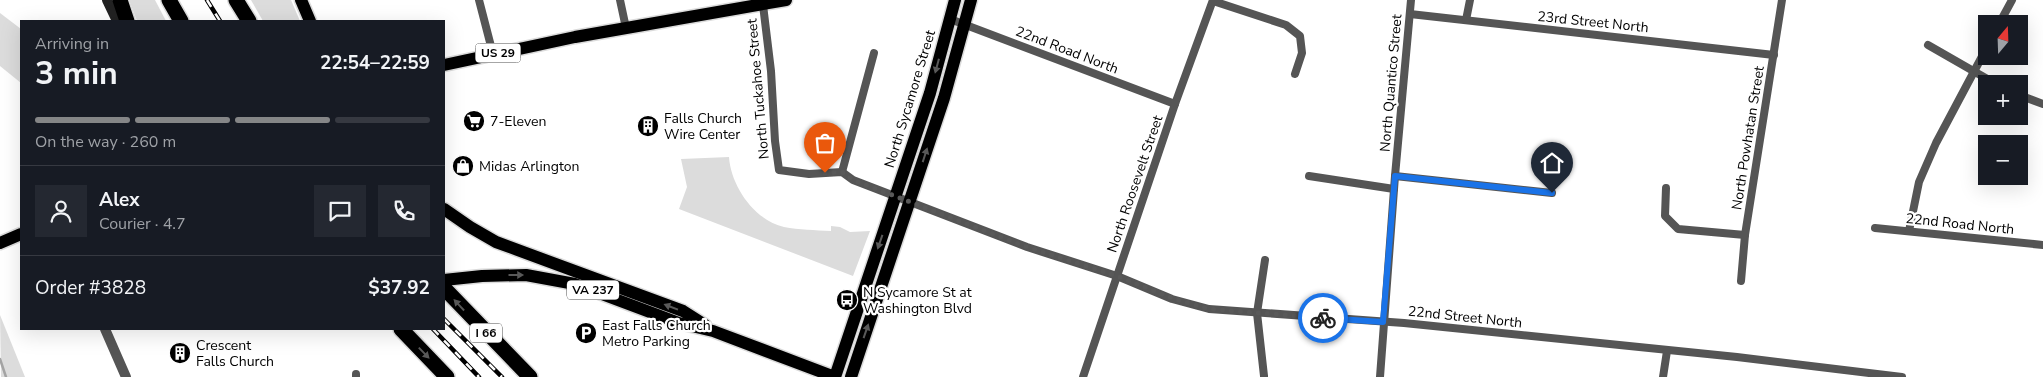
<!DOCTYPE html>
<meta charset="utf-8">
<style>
body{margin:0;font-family:"Nunito Sans",sans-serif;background:#242831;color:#f1f3f6;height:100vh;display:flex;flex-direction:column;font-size:19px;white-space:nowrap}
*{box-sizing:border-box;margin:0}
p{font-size:16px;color:#9ea1a6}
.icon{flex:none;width:28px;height:28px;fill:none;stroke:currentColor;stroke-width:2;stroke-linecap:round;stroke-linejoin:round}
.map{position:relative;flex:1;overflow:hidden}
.drawer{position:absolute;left:20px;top:20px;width:425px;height:310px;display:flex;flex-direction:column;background:#171b24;border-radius:0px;box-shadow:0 5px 20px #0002}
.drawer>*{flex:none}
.needle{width:32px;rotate:19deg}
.tools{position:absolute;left:1978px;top:15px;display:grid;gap:10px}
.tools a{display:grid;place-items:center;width:50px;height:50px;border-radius:0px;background:#171b24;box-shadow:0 5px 20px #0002;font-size:25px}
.pin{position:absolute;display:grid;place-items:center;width:42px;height:42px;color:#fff;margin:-51px -21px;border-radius:50% 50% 50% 0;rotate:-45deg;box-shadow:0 0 5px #0007}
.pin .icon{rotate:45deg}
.courier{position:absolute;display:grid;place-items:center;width:50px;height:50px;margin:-25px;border:4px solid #1a73e8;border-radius:50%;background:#fff;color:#222;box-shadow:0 1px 6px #0007}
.overview em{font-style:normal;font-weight:700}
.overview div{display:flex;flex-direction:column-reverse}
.overview{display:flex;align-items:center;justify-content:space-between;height:85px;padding:0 15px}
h1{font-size:32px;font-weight:700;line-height:38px}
.bar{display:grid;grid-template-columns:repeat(4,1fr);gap:8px 5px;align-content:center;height:60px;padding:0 15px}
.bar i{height:6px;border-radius:4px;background:#363941}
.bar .active{background:#858687}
.bar p{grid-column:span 4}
.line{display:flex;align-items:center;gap:12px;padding:0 15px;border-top:1px solid #363941}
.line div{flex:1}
.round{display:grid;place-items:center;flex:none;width:52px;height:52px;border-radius:0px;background:#242831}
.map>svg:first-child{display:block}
.green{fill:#dcdcdc}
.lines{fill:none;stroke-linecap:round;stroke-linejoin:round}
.stream{stroke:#a3a3a3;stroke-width:2.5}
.primary-casing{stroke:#dbdbdb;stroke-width:15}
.motorway-casing{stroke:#dbdbdb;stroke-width:18}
.minor{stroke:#555;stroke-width:8}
.tertiary{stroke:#555;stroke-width:10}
.secondary{stroke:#222;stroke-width:10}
.primary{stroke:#000;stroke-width:12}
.motorway{stroke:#000;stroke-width:15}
.rail-casing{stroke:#000;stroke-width:4.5}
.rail{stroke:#fff;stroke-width:2.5;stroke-dasharray:8;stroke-linecap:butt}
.oneway{fill:#595959}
.done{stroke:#595959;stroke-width:5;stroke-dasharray:0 9}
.route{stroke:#1a73e8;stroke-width:6}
.labels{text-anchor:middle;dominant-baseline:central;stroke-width:4.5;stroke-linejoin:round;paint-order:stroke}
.shield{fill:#fff;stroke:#4c4c4c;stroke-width:1}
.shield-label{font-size:12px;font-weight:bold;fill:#000}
.street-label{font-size:14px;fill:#000;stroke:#fff}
.poi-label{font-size:14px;fill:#000;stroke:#fff;text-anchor:start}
</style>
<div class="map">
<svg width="2043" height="377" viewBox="0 0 2043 377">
<rect width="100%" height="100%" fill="#fff"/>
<g class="green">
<path d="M129,0h26l11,21h-29z"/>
<path d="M251,0h40l9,21h-37z"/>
<path d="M0,13l21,16v54l-21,-17z"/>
<path d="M729,157c2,29 25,63 55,70 15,3 31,3 47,4v-5l9,1 10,5 20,-1 -17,45 -174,-67 8,-22 -6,-28z"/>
<path d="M0,315l25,62h-24z"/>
</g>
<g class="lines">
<path class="stream" d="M0,359l6,18"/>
<g class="primary-casing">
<g id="primary">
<path d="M301,0l9,21"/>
<path d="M444,65l131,-28 211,-37"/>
<path d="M444,209l26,18 26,15 187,69 22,14"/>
<path d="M0,243l21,-9"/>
<path d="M444,280l38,-4 44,-1 49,9 104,39 34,8 122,46"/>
<path d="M835,377l95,-284 25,-93"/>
<path d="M851,377l93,-279 27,-98"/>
</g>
</g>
<g class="motorway-casing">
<g id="motorway">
<path d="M120,0l7,21"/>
<path d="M169,0l12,21"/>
<path d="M236,0l13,21"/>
<path d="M444,288l86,89"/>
<path d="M401,329l46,48"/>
</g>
</g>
<g class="minor">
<path d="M479,0l14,54"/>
<path d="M620,0l6,28"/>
<path d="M1213,1l73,24 14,11 2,17 -7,21"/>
<path d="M763,5l8,66 4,70 4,29 30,4 33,-2 11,8 174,67 90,29 55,23 37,10 195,14 333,34 165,20"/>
<path d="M1410,14l364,41"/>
<path d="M950,19l225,85"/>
<path d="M1466,20l4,-20"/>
<path d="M1999,24l13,-24"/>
<path d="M1928,45l68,39"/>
<path d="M2019,95l24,9"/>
<path d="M842,172l32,-119"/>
<path d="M1309,176l85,13"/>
<path d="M1395,176l157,17"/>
<path d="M1666,188l-1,28 13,13 67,6"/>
<path d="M1875,228l168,17"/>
<path d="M1909,231l10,-49 17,-39 50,-94"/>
<path d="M1741,281l4,-46 37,-235"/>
<path d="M1264,376l-7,-63 8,-53"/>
<path d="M356,377v-3"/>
<path d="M1083,377l92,-273 38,-104"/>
<path d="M1380,377l15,-201 16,-176"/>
<path d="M1663,377l4,-26"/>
</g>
<path class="tertiary" d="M105,329l21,48"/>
<path class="secondary" d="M107,0l10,21"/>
<use href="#primary" class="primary"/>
<use href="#motorway" class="motorway"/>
<g class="rail-casing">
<g id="rail">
<path d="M207,0l13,21"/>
<path d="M444,319l58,58"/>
<path d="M433,329l46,48"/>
</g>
</g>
<use href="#rail" class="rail"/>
</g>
<defs><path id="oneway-solid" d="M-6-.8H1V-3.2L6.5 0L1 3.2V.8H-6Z" transform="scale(1.25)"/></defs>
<g class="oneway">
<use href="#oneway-solid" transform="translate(937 66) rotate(105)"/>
<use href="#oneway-solid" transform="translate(925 155) rotate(-72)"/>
<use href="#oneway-solid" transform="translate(880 242) rotate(109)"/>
<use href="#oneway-solid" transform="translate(516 275)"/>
<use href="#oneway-solid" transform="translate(459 305) rotate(-133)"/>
<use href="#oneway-solid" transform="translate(671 307) rotate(-159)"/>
<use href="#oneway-solid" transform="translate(866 331) rotate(-71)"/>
<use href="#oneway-solid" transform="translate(424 353) rotate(46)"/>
</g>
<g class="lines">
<path class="done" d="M825,173l17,-1 11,8 174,67 90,29 55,22 37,11 114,9"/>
<path class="route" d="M1323,318l60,4 12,-146 157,17"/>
</g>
<defs>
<g id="supermarket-disc" transform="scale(1.125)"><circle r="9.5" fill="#000" stroke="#fff"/><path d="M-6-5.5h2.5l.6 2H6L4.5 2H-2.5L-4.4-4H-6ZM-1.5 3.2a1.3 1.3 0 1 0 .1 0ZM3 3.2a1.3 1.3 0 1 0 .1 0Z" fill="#fff"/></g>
<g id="building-disc" transform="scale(1.125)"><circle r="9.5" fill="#000" stroke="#fff"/><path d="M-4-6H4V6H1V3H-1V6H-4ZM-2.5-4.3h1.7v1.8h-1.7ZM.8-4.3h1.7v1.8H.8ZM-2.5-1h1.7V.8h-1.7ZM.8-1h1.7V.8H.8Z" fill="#fff"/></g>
<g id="shop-disc" transform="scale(1.125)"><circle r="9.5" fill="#000" stroke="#fff"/><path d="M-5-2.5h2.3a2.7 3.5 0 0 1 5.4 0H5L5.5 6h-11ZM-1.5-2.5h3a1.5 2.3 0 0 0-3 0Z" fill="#fff"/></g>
<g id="bus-disc" transform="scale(1.125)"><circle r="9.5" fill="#000" stroke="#fff"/><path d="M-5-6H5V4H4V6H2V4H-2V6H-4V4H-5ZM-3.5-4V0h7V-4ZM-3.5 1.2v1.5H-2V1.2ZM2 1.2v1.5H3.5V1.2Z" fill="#fff"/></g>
<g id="parking-disc" transform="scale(1.125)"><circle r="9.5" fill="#000" stroke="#fff"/><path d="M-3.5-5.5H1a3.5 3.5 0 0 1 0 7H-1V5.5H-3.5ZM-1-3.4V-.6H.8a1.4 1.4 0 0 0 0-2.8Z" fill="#fff"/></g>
</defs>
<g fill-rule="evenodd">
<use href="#supermarket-disc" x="474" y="121"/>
<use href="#building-disc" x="648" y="126"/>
<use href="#shop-disc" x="463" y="166"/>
<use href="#bus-disc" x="847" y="300"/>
<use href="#parking-disc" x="586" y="333"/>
<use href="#building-disc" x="180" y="353"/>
</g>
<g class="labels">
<g class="shield">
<rect x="475.5" y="43.5" width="45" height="19" rx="4"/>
<rect x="567" y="280.5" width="52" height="19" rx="4"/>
<rect x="470" y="323.5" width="32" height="19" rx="4"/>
</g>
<g class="shield-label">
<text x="498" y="53">US 29</text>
<text x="593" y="290">VA 237</text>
<text x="486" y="333">I 66</text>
</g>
<g class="street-label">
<text transform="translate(1593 22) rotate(6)">23rd Street North</text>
<text transform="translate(1067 50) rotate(21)">22nd Road North</text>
<text transform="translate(1391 83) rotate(-85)">North Quantico Street</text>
<text transform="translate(758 89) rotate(-95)">North Tuckahoe Street</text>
<text transform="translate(910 99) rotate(-73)">North Sycamore Street</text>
<text transform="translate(1748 138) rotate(-81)">North Powhatan Street</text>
<text transform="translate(1135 184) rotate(-71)">North Roosevelt Street</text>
<text transform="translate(1960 224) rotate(6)">22nd Road North</text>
<text transform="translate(1465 317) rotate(6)">22nd Street North</text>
</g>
<g class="poi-label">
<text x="664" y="118">Falls Church<tspan x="664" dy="16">Wire Center</tspan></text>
<text x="490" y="121">7-Eleven</text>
<text x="479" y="166">Midas Arlington</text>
<text x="863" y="292">N Sycamore St at<tspan x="863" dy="16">Washington Blvd</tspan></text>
<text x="602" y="325">East Falls Church<tspan x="602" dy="16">Metro Parking</tspan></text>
<text x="196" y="345">Crescent<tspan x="196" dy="16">Falls Church</tspan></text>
</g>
</g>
</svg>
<div class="tools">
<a><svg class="needle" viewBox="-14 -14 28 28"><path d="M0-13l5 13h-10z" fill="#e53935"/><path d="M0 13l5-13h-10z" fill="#9ea1a6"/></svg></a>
<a>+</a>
<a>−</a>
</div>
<div class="pin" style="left:825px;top:173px;background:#ea580c"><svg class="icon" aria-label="bag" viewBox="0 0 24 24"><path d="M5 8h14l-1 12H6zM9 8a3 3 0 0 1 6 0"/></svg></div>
<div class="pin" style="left:1552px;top:193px;background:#1f2937"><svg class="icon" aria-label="home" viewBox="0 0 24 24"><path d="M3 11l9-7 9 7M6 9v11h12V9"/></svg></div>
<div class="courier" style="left:1323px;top:318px"><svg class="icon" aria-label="bike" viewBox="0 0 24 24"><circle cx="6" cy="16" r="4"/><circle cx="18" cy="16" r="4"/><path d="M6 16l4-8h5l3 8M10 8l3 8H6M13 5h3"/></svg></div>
<section class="drawer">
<div class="overview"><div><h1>3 min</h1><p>Arriving in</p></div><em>22:54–22:59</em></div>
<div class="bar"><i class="active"></i><i class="active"></i><i class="active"></i><i></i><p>On the way · 260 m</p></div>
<div class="line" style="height:90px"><a class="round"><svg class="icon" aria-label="person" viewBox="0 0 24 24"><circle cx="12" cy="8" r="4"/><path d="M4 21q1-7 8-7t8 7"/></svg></a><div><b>Alex</b><p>Courier · 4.7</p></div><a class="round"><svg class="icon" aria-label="chat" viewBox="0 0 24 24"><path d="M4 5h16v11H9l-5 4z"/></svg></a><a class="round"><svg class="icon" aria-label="phone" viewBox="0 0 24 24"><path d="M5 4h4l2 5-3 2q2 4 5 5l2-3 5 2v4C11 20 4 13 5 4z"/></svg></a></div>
<div class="line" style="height:65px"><div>Order #3828</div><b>$37.92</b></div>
</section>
</div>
